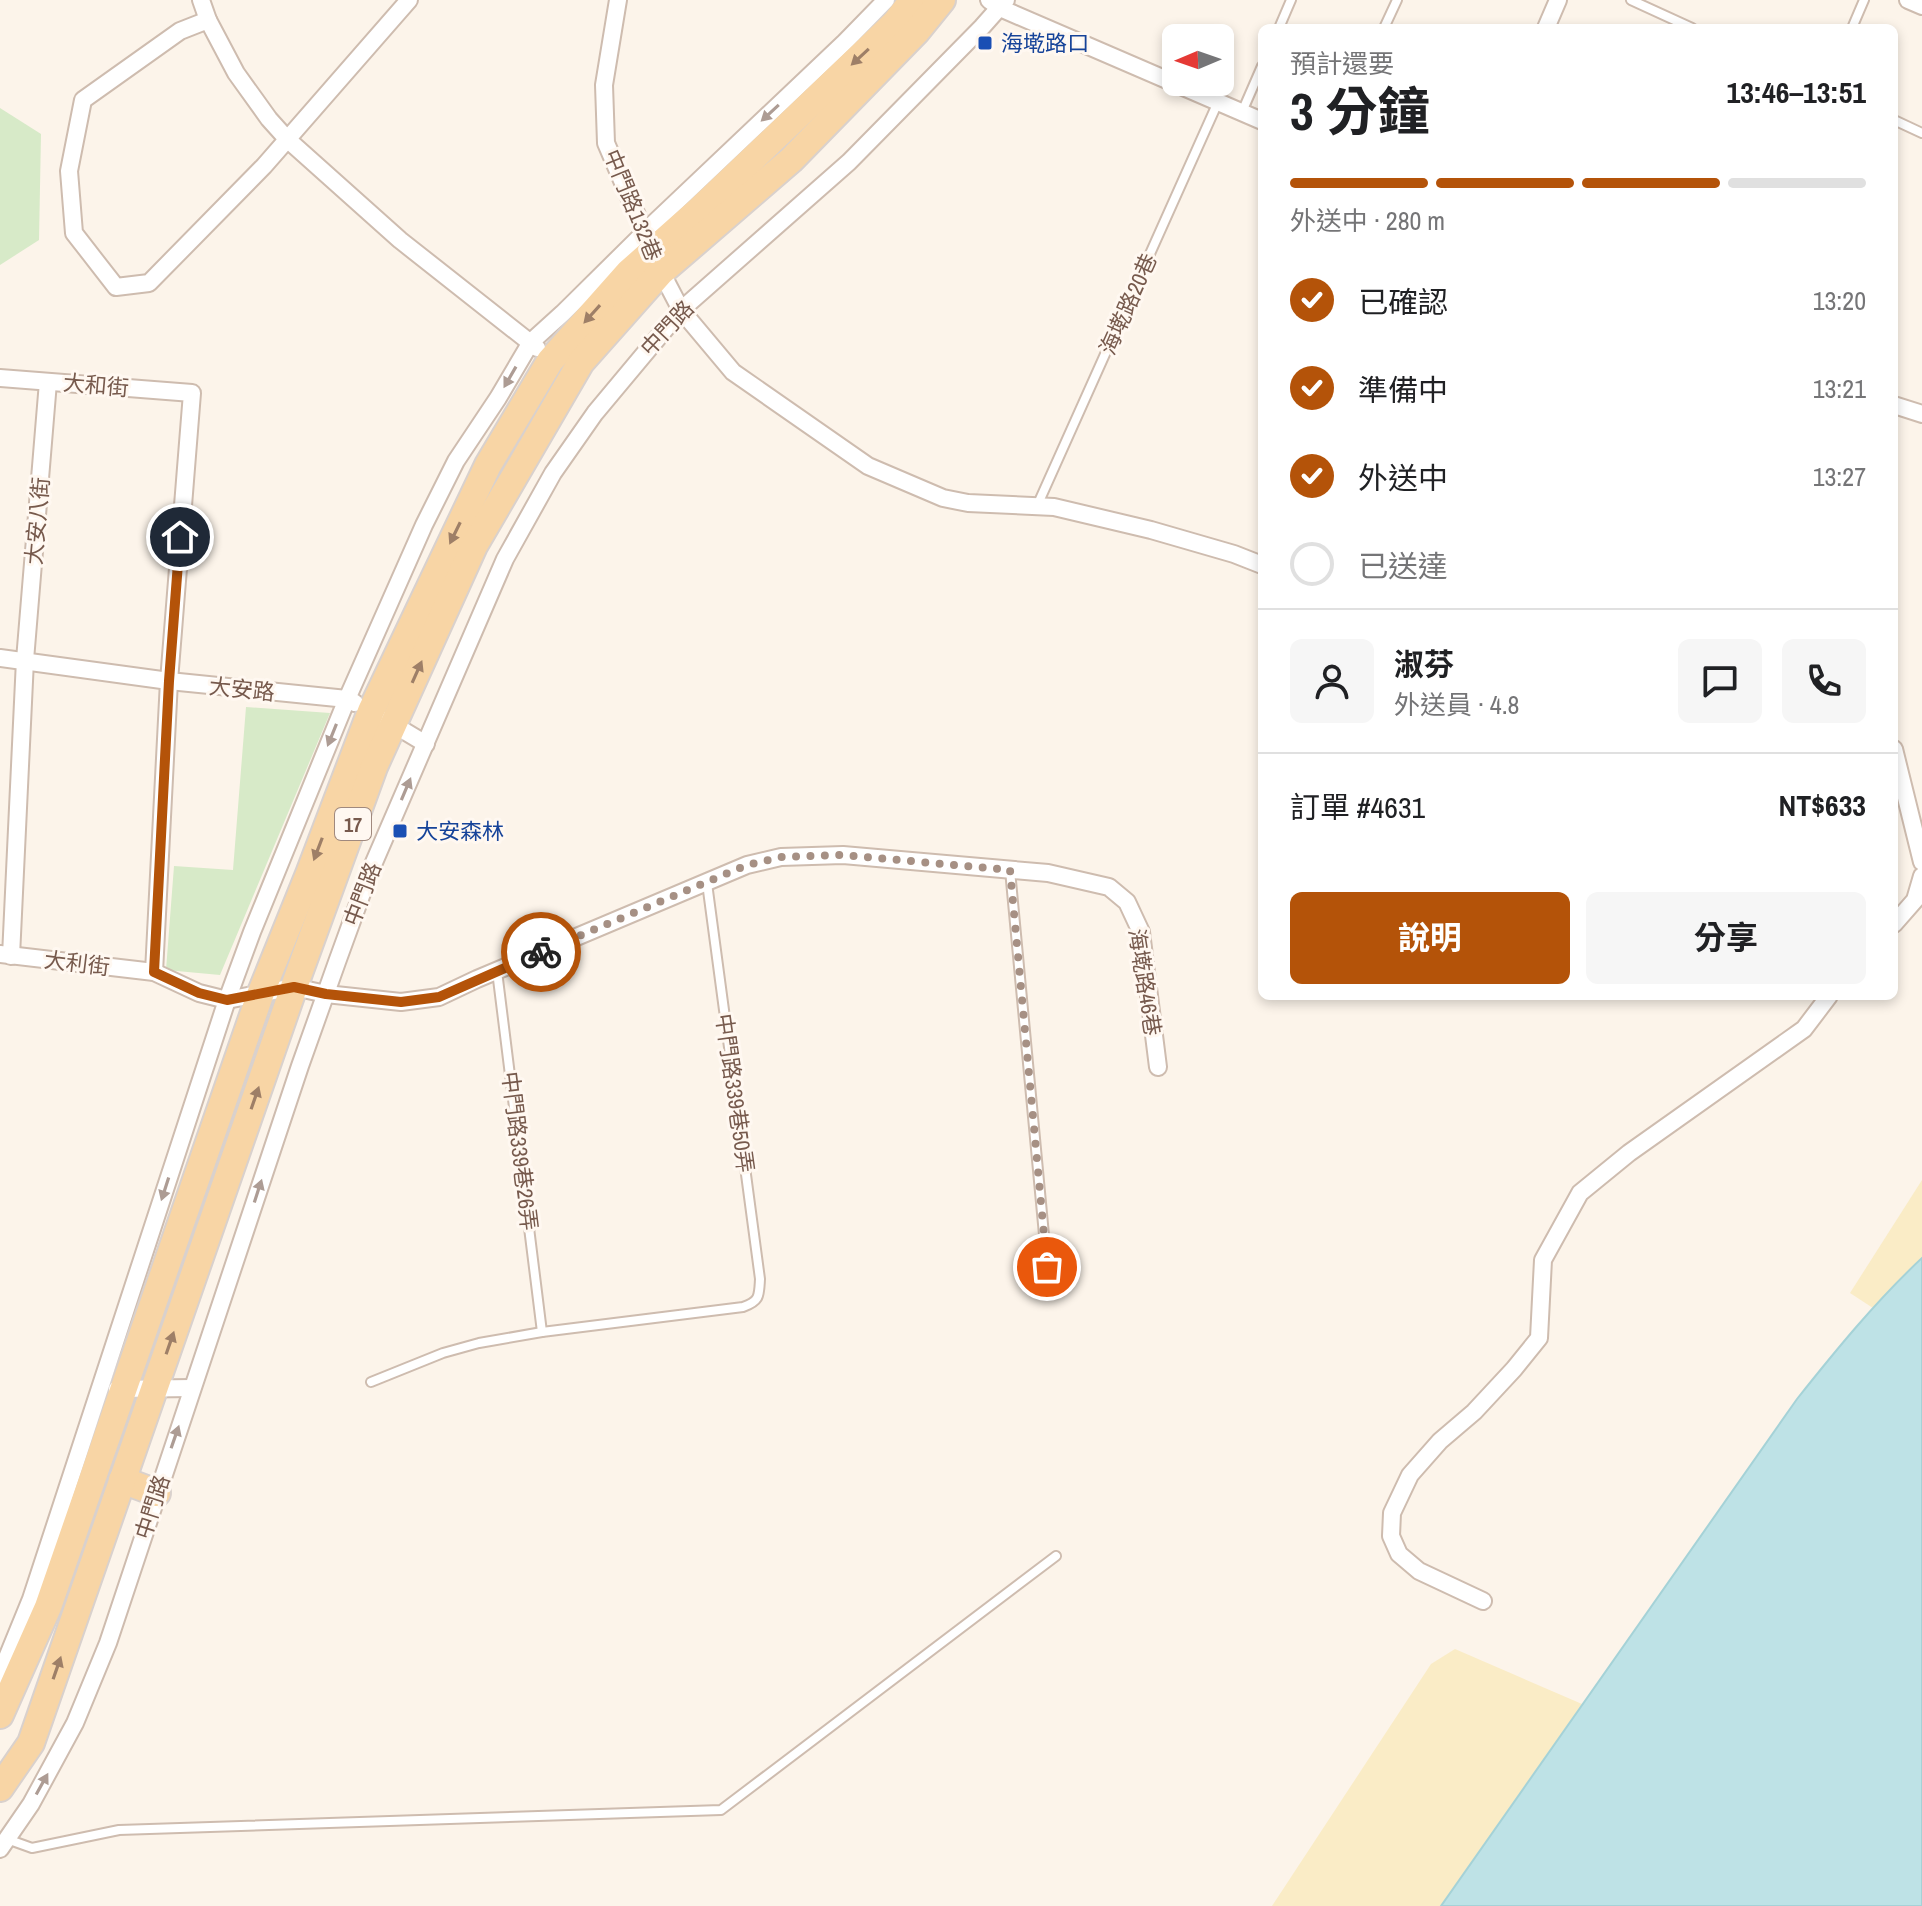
<!DOCTYPE html>
<html lang="zh-TW">
<meta charset="utf-8">
<style>
body{margin:0;font-family:"Archivo Narrow","Noto Sans TC",sans-serif;background:#f6f6f6;color:#202124;height:100vh;display:flex;flex-direction:column;font-size:30px;white-space:nowrap}
*{box-sizing:border-box;margin:0}
p{font-size:26px;color:#757577}
.icon{flex:none;width:44px;height:44px;fill:none;stroke:currentColor;stroke-width:2;stroke-linecap:round;stroke-linejoin:round}
.map{position:relative;flex:1;overflow:hidden}
.drawer{position:absolute;left:1258px;top:24px;width:640px;height:976px;display:flex;flex-direction:column;background:#fff;border-radius:12px;box-shadow:0 4px 12px #0003}
.drawer>*{flex:none}
.needle{width:52px;rotate:268deg}
.controls{position:absolute;left:1162px;top:24px;display:grid;gap:16px}
.controls a{display:grid;place-items:center;width:72px;height:72px;border-radius:12px;background:#fff;box-shadow:0 4px 12px #0003;font-size:40px}
.pin{position:absolute;display:grid;place-items:center;width:68px;height:68px;color:#fff;margin:-34px;border:4px solid #fff;border-radius:50%;box-shadow:0 2px 8px #0007}
.courier{position:absolute;display:grid;place-items:center;width:80px;height:80px;margin:-40px;border:6px solid #b45309;border-radius:50%;background:#fff;color:#222;box-shadow:0 2px 10px #0007}
.head em{font-style:normal;font-weight:700}
.head div{display:flex;flex-direction:column-reverse}
.head{display:flex;align-items:center;justify-content:space-between;height:136px;padding:0 32px}
h1{font-size:52px;font-weight:700;line-height:60px}
.bar{display:grid;grid-template-columns:repeat(4,1fr);gap:12px 8px;align-content:center;height:96px;padding:0 32px}
.bar i{height:10px;border-radius:6px;background:#e0e0e0}
.bar .on{background:#b45309}
.bar p{grid-column:span 4}
.line{display:flex;align-items:center;gap:20px;padding:0 32px;border-top:2px solid #e0e0e0}
.line div{flex:1}
.round{display:grid;place-items:center;flex:none;width:84px;height:84px;border-radius:12px;background:#f6f6f6}
ol{padding:0 32px;list-style:none}
li{display:flex;align-items:center;gap:24px;height:88px}
li p{margin-inline-start:auto}
li .icon{padding:8px;border-radius:50%;background:#b45309;color:#fff;stroke-width:4}
li:last-child{color:#757577}
li i{width:44px;height:44px;border:4px solid #e0e0e0;border-radius:50%}
.primary-button{display:flex;gap:16px;margin-top:auto;padding:16px 32px}
.primary-button a{flex:1;height:92px;border-radius:12px;background:#b45309;color:#fff;font-size:32px;font-weight:700;line-height:92px;text-align:center}
.primary-button a+a{background:#f6f6f6;color:#202124}
.map>svg:first-child{display:block}
.green{fill:#d7eac8}
.sand{fill:#faecc6}
.water{fill:#bee2e6;stroke:#a5d2d7;stroke-width:2}
.lines{fill:none;stroke-linecap:round;stroke-linejoin:round}
.service-casing{stroke:#cebcaf;stroke-width:12}
.minor-casing{stroke:#cebcaf;stroke-width:20}
.primary-casing{stroke:#d9d1cd;stroke-width:30}
.service{stroke:#fff;stroke-width:8}
.minor{stroke:#fff;stroke-width:16}
.primary{stroke:#f8d5a5;stroke-width:26}
.oneway{fill:#9e7f67}
.oneway2{fill:#ad9c94}
.done{stroke:#a69084;stroke-width:8;stroke-dasharray:0 14.4}
.route{stroke:#b45309;stroke-width:10}
.transit-dot{fill:#1a4fb4;stroke:#fff8f1;stroke-width:3}
.labels{text-anchor:middle;dominant-baseline:central;stroke-width:6;stroke-linejoin:round;paint-order:stroke}
.shield{fill:#fff8f1;stroke:#a0897e;stroke-width:2}
.shield-label{font-size:20px;font-weight:bold;fill:#775a4d}
.transit-label{font-size:22px;fill:#164399;stroke:#fff8f1;text-anchor:start}
.street-label{font-size:22px;fill:#775a4d;stroke:#fff8f1}
</style>
<div class="map">
<svg width="1922" height="1906" viewBox="0 0 1922 1906">
<rect width="100%" height="100%" fill="#fcf4ea"/>
<g class="green">
<path d="M0,108l41,26 -2,106 -39,25z"/>
<path d="M246,707l84,6 -110,262 -54,-5 8,-104 59,4z"/>
</g>
<g class="sand">
<path d="M1922,1180v78l-49,50 -23,-15z"/>
<path d="M1455,1649l127,55 -141,202h-169l159,-242z"/>
</g>
<path class="water" d="M1922,1258v648h-481l356,-507c39,-49 79,-98 125,-141z"/>
<g class="lines">
<g class="service-casing">
<g id="service">
<path d="M1631,0l61,28"/>
<path d="M1279,28l12,-28"/>
<path d="M1384,28l13,-28"/>
<path d="M1852,28l12,-28"/>
<path d="M1242,112l20,-46"/>
<path d="M1894,120l28,13"/>
<path d="M1037,506l181,-404"/>
<path d="M1010,870l37,397"/>
<path d="M497,971l45,361"/>
<path d="M371,1382l72,-29 36,-10 63,-11 201,-25c17,-6 16,-11 17,-28l-53,-396"/>
<path d="M7,1839l25,9 87,-18 602,-20 335,-254"/>
</g>
</g>
<g class="minor-casing">
<g id="minor">
<path d="M201,0l7,20 28,53 33,46 18,20 113,101 137,108"/>
<path d="M618,0l-14,85 2,58 42,98"/>
<path d="M989,0l11,8 262,113"/>
<path d="M1908,0l14,6"/>
<path d="M208,20l-28,11 -97,69 -14,71 5,62 42,54 33,-4 115,-117 145,-166"/>
<path d="M1546,28l12,-28"/>
<path d="M658,266l23,44 52,62 135,94 75,32 25,5 86,4 97,23 83,24 28,11"/>
<path d="M0,378l192,15 -23,288 -15,291"/>
<path d="M1894,405l28,9"/>
<path d="M0,658l169,23 178,18 8,4"/>
<path d="M386,720l40,24"/>
<path d="M1894,749l28,113"/>
<path d="M1894,924l21,-24 7,-24"/>
<path d="M0,954l154,18 45,21 28,7 67,-13 32,7 75,8 38,-5 38,-18 270,-114 34,-8 62,-2 205,18 61,14 18,15 14,30 17,135"/>
<path d="M11,956l14,-296 23,-278"/>
<path d="M117,1389l75,-1"/>
<path d="M1483,1601l-64,-30 -20,-17 -8,-18 1,-23 18,-38 30,-34 34,-29 40,-43 25,-31 4,-78 37,-67 49,-40 175,-124 25,-33"/>
<path d="M0,1675l31,-76 196,-599 25,-68 95,-233 77,-174 32,-64 42,-63 33,-56 32,-29 89,-88 193,-183 41,-42"/>
<path d="M0,1849l31,-45 44,-81 33,-80 192,-577 37,-104 32,-88 136,-315 48,-86 42,-60 86,-103 168,-148 133,-135 24,-27"/>
</g>
</g>
<g class="primary-casing">
<g id="primary">
<path d="M122,1480l35,13"/>
<path d="M0,1715l48,-108 212,-612 49,-121 62,-163 117,-246 62,-104 79,-89 71,-63 195,-186 18,-23"/>
<path d="M0,1788l31,-45 263,-756 80,-220 100,-221 107,-184 79,-89 131,-113 125,-128 26,-32"/>
</g>
</g>
<use href="#service" class="service"/>
<use href="#minor" class="minor"/>
<use href="#primary" class="primary"/>
</g>
<defs><path id="oneway-solid" d="M-6-.8H1V-3.2L6.5 0L1 3.2V.8H-6Z" transform="scale(2)"/></defs>
<g class="oneway">
<use href="#oneway-solid" transform="translate(860 57) rotate(137)"/>
<use href="#oneway-solid" transform="translate(592 314) rotate(132)"/>
<use href="#oneway-solid" transform="translate(455 533) rotate(116)"/>
<use href="#oneway-solid" transform="translate(417 672) rotate(-66)"/>
<use href="#oneway-solid" transform="translate(318 849) rotate(111)"/>
<use href="#oneway-solid" transform="translate(255 1098) rotate(-71)"/>
<use href="#oneway-solid" transform="translate(170 1343) rotate(-71)"/>
<use href="#oneway-solid" transform="translate(57 1668) rotate(-71)"/>
</g>
<g class="oneway2">
<use href="#oneway-solid" transform="translate(770 113) rotate(137)"/>
<use href="#oneway-solid" transform="translate(510 377) rotate(120)"/>
<use href="#oneway-solid" transform="translate(332 735) rotate(112)"/>
<use href="#oneway-solid" transform="translate(406 789) rotate(-67)"/>
<use href="#oneway-solid" transform="translate(165 1189) rotate(108)"/>
<use href="#oneway-solid" transform="translate(258 1191) rotate(-72)"/>
<use href="#oneway-solid" transform="translate(175 1437) rotate(-71)"/>
<use href="#oneway-solid" transform="translate(42 1784) rotate(-61)"/>
</g>
<g class="lines">
<path class="done" d="M541,952l206,-87 34,-8 62,-2 167,15 37,397"/>
<path class="route" d="M180,537l-11,144 -15,291 45,21 28,7 67,-13 32,7 75,8 38,-5 102,-45"/>
</g>
<g class="transit-dot">
<rect x="977" y="35" width="16" height="16" rx="4"/>
<rect x="392" y="823" width="16" height="16" rx="4"/>
</g>
<g class="labels">
<rect class="shield" x="335" y="808" width="36" height="32" rx="6"/>
<g class="shield-label">
<text x="353" y="824">17</text>
</g>
<g class="transit-label">
<text x="1001" y="43">海墘路口</text>
<text x="416" y="831">大安森林</text>
</g>
<g class="street-label">
<text transform="translate(633 205) rotate(68)">中門路132巷</text>
<text transform="translate(1128 304) rotate(-66)">海墘路20巷</text>
<text transform="translate(667 328) rotate(-47)">中門路</text>
<text transform="translate(96 385) rotate(5)">大和街</text>
<text transform="translate(37 521) rotate(-85)">大安八街</text>
<text transform="translate(242 689) rotate(6)">大安路</text>
<text transform="translate(362 894) rotate(-69)">中門路</text>
<text transform="translate(77 963) rotate(7)">大利街</text>
<text transform="translate(1145 982) rotate(81)">海墘路46巷</text>
<text transform="translate(735 1093) rotate(82)">中門路339巷50弄</text>
<text transform="translate(520 1151) rotate(83)">中門路339巷26弄</text>
<text transform="translate(152 1507) rotate(-72)">中門路</text>
</g>
</g>
</svg>
<div class="controls">
<a><svg class="needle" viewBox="-14 -14 28 28"><path d="M0-13l5 13h-10z" fill="#e53935"/><path d="M0 13l5-13h-10z" fill="#757577"/></svg></a>
</div>
<div class="pin" style="left:1047px;top:1267px;background:#ea580c"><svg class="icon" aria-label="bag" viewBox="0 0 24 24"><path d="M5 8h14l-1 12H6zM9 8a3 3 0 0 1 6 0"/></svg></div>
<div class="pin" style="left:180px;top:537px;background:#1f2937"><svg class="icon" aria-label="home" viewBox="0 0 24 24"><path d="M3 11l9-7 9 7M6 9v11h12V9"/></svg></div>
<div class="courier" style="left:541px;top:952px"><svg class="icon" aria-label="bike" viewBox="0 0 24 24"><circle cx="6" cy="16" r="4"/><circle cx="18" cy="16" r="4"/><path d="M6 16l4-8h5l3 8M10 8l3 8H6M13 5h3"/></svg></div>
<section class="drawer">
<div class="head"><div><h1>3 分鐘</h1><p>預計還要</p></div><em>13:46–13:51</em></div>
<div class="bar"><i class="on"></i><i class="on"></i><i class="on"></i><i></i><p>外送中 · 280 m</p></div>
<ol>
<li><svg class="icon" aria-label="check" viewBox="0 0 24 24"><path d="M5 12l5 5 9-10"/></svg>已確認<p>13:20</p></li>
<li><svg class="icon" aria-label="check" viewBox="0 0 24 24"><path d="M5 12l5 5 9-10"/></svg>準備中<p>13:21</p></li>
<li><svg class="icon" aria-label="check" viewBox="0 0 24 24"><path d="M5 12l5 5 9-10"/></svg>外送中<p>13:27</p></li>
<li><i></i>已送達</li>
</ol>
<div class="line" style="height:144px"><a class="round"><svg class="icon" aria-label="person" viewBox="0 0 24 24"><circle cx="12" cy="8" r="4"/><path d="M4 21q1-7 8-7t8 7"/></svg></a><div><b>淑芬</b><p>外送員 · 4.8</p></div><a class="round"><svg class="icon" aria-label="chat" viewBox="0 0 24 24"><path d="M4 5h16v11H9l-5 4z"/></svg></a><a class="round"><svg class="icon" aria-label="phone" viewBox="0 0 24 24"><path d="M5 4h4l2 5-3 2q2 4 5 5l2-3 5 2v4C11 20 4 13 5 4z"/></svg></a></div>
<div class="line" style="height:104px"><div>訂單 #4631</div><b>NT$633</b></div>
<div class="primary-button"><a>說明</a><a>分享</a></div>
</section>
</div>
